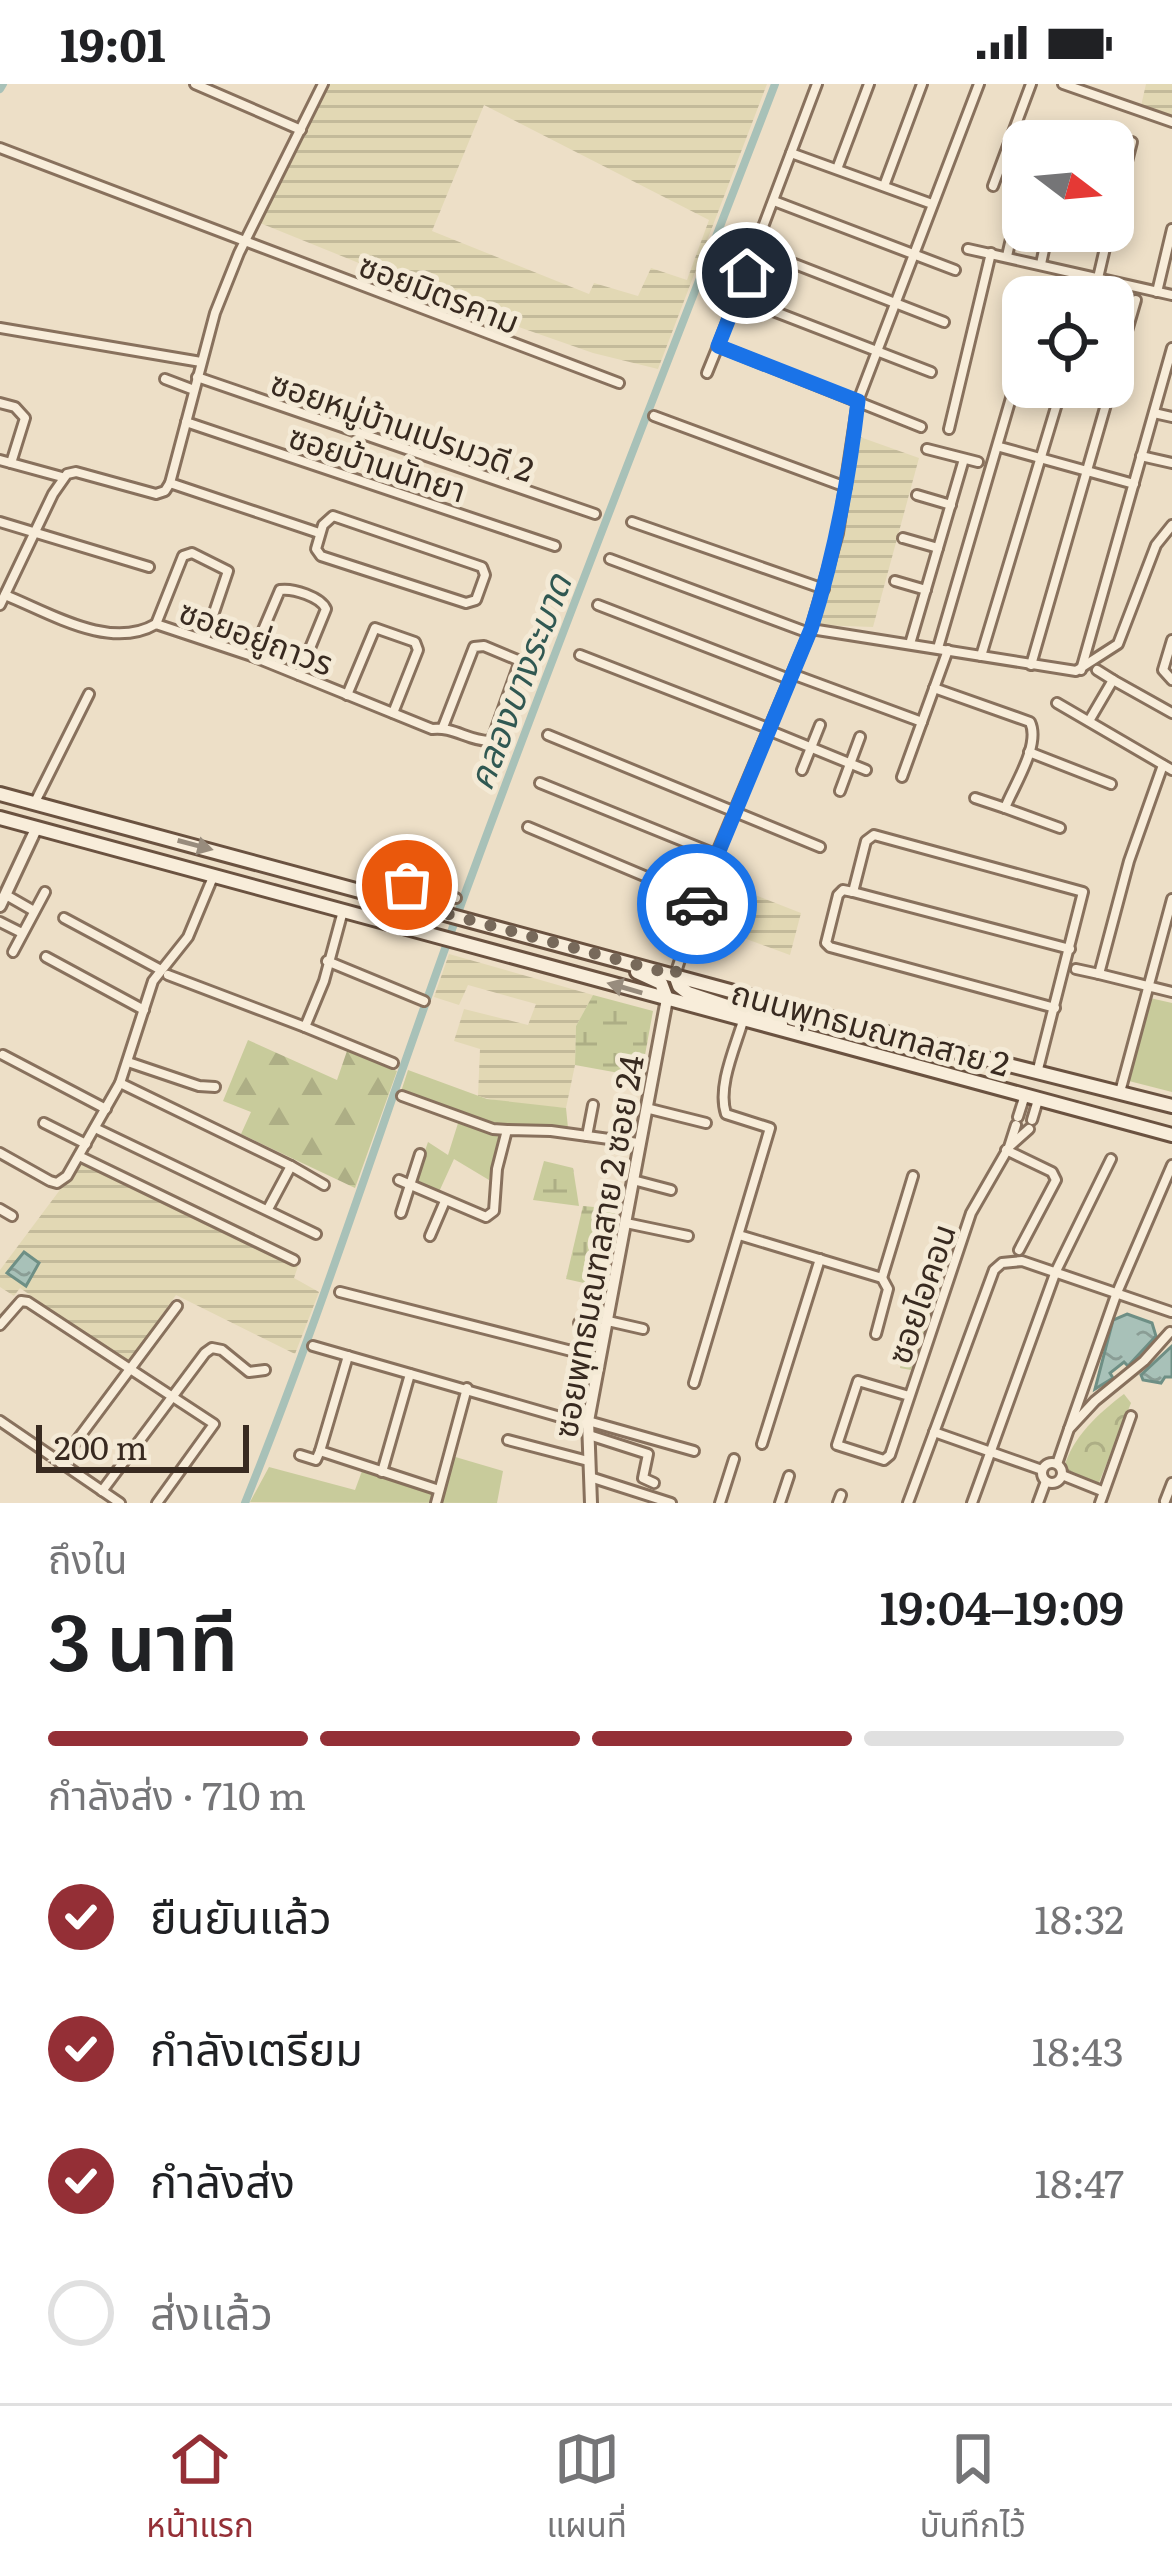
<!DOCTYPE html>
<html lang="th">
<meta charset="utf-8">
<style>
body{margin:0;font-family:Literata,"Noto Sans Thai",serif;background:#f2f2f2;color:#202124;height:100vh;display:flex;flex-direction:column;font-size:45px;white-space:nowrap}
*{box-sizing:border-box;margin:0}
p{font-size:39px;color:#757577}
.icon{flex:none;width:66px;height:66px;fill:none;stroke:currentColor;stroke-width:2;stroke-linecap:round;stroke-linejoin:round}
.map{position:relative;height:1419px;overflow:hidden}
.drawer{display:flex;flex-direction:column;background:#fff;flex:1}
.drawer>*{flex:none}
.needle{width:78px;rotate:106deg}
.fabs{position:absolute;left:1002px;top:36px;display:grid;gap:24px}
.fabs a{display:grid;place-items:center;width:132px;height:132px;border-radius:24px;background:#fff;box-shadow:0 6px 18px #0003;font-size:60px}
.scale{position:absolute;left:36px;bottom:30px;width:213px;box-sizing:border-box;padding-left:12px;border:6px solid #382a20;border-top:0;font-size:33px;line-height:42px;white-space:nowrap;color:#382a20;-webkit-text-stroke:9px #f4ead6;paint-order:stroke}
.pin{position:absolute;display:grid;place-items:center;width:102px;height:102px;color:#fff;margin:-51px;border:6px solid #fff;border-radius:50%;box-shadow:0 3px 12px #0007}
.courier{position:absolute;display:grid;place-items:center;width:120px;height:120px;margin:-60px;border:9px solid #1a73e8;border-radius:50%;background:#fff;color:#222;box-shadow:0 3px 15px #0007}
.summary em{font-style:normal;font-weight:600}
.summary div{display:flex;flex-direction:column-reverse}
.summary{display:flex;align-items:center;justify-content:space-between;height:204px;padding:0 48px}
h1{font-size:78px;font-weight:600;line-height:90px}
.bar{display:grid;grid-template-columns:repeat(4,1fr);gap:18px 12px;align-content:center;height:144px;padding:0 48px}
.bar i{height:15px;border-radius:9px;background:#e0e0e0}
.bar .on{background:#942f36}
.bar p{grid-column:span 4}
ol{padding:0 48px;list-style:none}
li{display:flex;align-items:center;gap:36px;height:132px}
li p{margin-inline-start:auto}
li .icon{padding:12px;border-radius:50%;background:#942f36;color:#fff;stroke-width:4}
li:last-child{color:#757577}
li i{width:66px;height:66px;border:6px solid #e0e0e0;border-radius:50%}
.status{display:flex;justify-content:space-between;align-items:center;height:84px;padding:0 60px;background:#fff;direction:ltr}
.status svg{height:33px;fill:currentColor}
.menu{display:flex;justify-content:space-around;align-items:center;height:168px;border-top:3px solid #e0e0e0;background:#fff;font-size:33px;color:#757577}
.menu a{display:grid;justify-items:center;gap:6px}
.menu .on{color:#942f36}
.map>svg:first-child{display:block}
.farmland{fill:url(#farmland-rules);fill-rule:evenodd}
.green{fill:#c8cb9b}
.forest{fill:url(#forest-firs)}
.wetland{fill:url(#wetland-marsh)}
.park{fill:url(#park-crowns)}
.water{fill:url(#water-ripples);stroke:#6e8f85;stroke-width:3}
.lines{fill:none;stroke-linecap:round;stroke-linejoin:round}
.canal{stroke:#a8c1b8;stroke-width:8}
.minor-casing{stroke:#88715d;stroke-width:14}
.tertiary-casing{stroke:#88715d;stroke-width:16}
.secondary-casing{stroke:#6a5240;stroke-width:18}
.minor{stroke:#f8edda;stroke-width:8}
.tertiary{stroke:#f8edda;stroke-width:10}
.secondary{stroke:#f8edda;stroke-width:12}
.oneway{fill:#988c7d}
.done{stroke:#77695a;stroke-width:12;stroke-dasharray:0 21.6}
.route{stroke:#1a73e8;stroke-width:15}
.labels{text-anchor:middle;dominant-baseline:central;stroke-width:10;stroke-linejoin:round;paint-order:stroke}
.street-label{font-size:33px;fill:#382a20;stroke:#f4ead6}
.water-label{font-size:36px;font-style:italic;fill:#305852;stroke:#f4ead6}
</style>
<div class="status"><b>19:01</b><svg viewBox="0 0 49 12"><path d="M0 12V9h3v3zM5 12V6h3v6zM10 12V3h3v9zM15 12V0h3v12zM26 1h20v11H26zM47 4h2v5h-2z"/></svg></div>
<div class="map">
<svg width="1172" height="1419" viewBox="0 0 1172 1419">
<defs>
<pattern id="farmland-rules" width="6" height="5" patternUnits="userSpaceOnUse" patternTransform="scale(3)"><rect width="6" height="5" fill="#e2d8b4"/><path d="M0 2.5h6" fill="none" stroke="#c3ba9a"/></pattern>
<pattern id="forest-firs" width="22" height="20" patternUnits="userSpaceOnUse" patternTransform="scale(3)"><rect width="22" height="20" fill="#c8cb9b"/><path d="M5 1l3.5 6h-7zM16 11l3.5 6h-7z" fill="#adae85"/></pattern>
<pattern id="wetland-marsh" width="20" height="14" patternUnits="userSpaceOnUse" patternTransform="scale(3)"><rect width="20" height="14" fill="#c8cb9b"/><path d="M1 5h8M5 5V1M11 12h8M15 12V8" fill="none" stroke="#adae85"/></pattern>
<pattern id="park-crowns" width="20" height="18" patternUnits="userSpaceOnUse" patternTransform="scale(3)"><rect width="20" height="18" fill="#c8cb9b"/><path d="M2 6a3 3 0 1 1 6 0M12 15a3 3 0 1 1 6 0" fill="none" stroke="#adae85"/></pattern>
<pattern id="water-ripples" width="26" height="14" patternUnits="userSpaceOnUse" patternTransform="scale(3)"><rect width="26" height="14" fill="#a8c1b8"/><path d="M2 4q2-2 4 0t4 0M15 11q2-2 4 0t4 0" fill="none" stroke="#8a9d95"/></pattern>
</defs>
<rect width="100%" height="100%" fill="#eddfc7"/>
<g class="farmland">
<path d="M329,0h438l-109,285 -65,-16 -86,-30 -247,-100zM484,21l225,115 -22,60 -36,-12 -13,28 -44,-13 -5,11 -157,-63z"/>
<path d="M1146,0h26v33l-31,-11z"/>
<path d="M860,353l59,21 -46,169 -57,-2z"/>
<path d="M712,794l89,35 -11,42 -93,-34z"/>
<path d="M449,870l144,41 -17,31 -1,39 -9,43 -60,-5 -28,-7 2,-47 -26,-8 10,-32 64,16 8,-21 -68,-19 -9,20 -25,-8z"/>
<path d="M80,1079l218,103 -4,12 25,14 -24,62 -119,-59 -48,68 -108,-75 -6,8 -14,-9v-17z"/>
</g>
<g class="green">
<path d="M1150,914l22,5v89l-43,-11z"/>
<path d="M408,986l79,29 79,9 3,30 -70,-4 -10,46 -35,-21 -16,35 -24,-11 14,-41 20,13 11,-35 -60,-22z"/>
<path d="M917,1200l22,4 -28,82 -11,-2z"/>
<path d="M452,1372l51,15 -6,32 -247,-1 19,-35 86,23 7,-19 77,24z"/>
</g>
<path class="forest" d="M248,956l89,40 10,-29 50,20 -42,117 -114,-54 10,-22 -28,-11z"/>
<g class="wetland">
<path d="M593,911l60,16 -12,66 -66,-12 1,-39z"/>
<path d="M544,1077l29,7 6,38 -46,-6z"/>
<path d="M583,1122l33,3 -14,78 -36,-8z"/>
</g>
<path class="park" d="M1124,1310l7,9 -33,82 -34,-17c8,-31 35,-55 60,-74z"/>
<g class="water">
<path d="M24,1168l15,11 -13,23 -19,-13z"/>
<path d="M1127,1230l25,9 4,13 -28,30 -4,-4 -14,11 3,5 -18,11 18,-69z"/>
<path d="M1172,1262v31h-7l-4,6 -18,-3 -2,-5z"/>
</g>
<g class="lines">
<g class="canal">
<path d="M0,5l3,-5"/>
<path d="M245,1419c84,-208 150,-422 228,-631 97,-264 201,-525 302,-788"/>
</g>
<g class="minor-casing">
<g id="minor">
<path d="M195,0l106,46"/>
<path d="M817,0l-99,262 203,81"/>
<path d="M1063,0l109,38"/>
<path d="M1068,57l1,-4"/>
<path d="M0,64l619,235"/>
<path d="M791,69l141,51"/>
<path d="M837,85l32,-85"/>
<path d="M884,102l38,-102"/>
<path d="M993,102l38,-102"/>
<path d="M774,117l181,69"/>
<path d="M1113,132l19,-74"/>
<path d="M756,165l188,73"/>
<path d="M968,165l204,46"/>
<path d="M1007,172l12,-52"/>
<path d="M1041,180l7,-33"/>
<path d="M1098,194l11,-47"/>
<path d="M1157,208l15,-63"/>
<path d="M737,213l194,75"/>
<path d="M1039,213l1,-4"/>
<path d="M1086,213l1,-3"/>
<path d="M0,244l201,34"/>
<path d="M707,289l11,-27"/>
<path d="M197,293l398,137"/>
<path d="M165,295l29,11"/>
<path d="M1113,295l23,-79"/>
<path d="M0,319l15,4 10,11 -14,45"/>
<path d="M1154,329l18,4"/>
<path d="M654,332l192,71"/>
<path d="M186,338l369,124"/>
<path d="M949,345l42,-176"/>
<path d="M1000,363l134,37"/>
<path d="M927,365l51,13"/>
<path d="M1141,372l31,7"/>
<path d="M0,376l62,17"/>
<path d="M170,399l149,50"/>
<path d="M917,411l34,10"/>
<path d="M333,432l149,51 3,8 -9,25 -10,3 -145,-47 -5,-7 7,-24z"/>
<path d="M0,438l149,45"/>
<path d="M632,438l192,67"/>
<path d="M903,454l35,10"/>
<path d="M610,475l199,74"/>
<path d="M895,497l31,9"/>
<path d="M5,511c45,18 105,56 151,29l96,32 180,73c21,-3 38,13 59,12l3,-7 26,-73 -36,-15 -10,1 -31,80"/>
<path d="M0,521l53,-111 14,-20 9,-2 80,22 9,-3 5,-8 45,-170 24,-60 84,-169"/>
<path d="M598,521l191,74"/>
<path d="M156,540l27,-68 9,-3 36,18 -23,68"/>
<path d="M811,545l265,42 42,-27 38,-99 16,-20"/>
<path d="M1172,556l-9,30 9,10"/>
<path d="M910,560l54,-185"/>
<path d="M938,564l85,-291"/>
<path d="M580,571l188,73"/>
<path d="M252,572l28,-66c13,-2 41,7 46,19l-27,66"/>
<path d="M981,572l81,-269"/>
<path d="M1031,581l80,-278"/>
<path d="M1081,586l91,-322"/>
<path d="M1097,586l16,10"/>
<path d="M792,590l130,48"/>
<path d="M934,604l96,34c11,23 -16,63 -25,86l55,20"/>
<path d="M347,611l28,-67 40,14 3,8 -25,63"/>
<path d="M1057,619l115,67"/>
<path d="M1089,637l24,-41 59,33"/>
<path d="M768,646l98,40"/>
<path d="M548,651l272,112"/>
<path d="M1029,668l82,32"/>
<path d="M1163,681l-34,96 -30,113 73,18"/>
<path d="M802,686l18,-45"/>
<path d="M902,693l46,-127"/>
<path d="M540,699l175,71"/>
<path d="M840,707l20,-54"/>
<path d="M975,714l30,10"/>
<path d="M35,718l54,-108"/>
<path d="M528,743l171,72"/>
<path d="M367,791l89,23"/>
<path d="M853,808l13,-51 8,-6 209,57 -46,181"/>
<path d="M6,811l28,16"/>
<path d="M64,834l97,52"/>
<path d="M0,838l22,11"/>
<path d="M13,868l32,-60"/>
<path d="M46,873l98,53"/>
<path d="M327,877l97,40"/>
<path d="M1076,885l23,5"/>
<path d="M168,891l137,52 19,-46 19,-70"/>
<path d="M675,891l32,-99 104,-247 27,-96 20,-132 121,-317"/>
<path d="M1055,924l-225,-61 -4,-4 12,-48 5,-5 10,2 217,57"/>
<path d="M305,943l88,36"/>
<path d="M3,971l103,54"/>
<path d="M128,978l71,24 16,1"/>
<path d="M120,999l171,83 -23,43"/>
<path d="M1120,1008l52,-193"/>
<path d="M402,1012l91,33 14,1"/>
<path d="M646,1024l60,15"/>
<path d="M1018,1033l7,-22"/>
<path d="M1032,1036l6,-20"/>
<path d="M44,1039l42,21"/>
<path d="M95,1044l221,106"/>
<path d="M587,1052l6,-31"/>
<path d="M1010,1062l19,-17"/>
<path d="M1006,1066l46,22 4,8 -37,70"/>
<path d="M0,1069l50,28 7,2 10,-7 53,-93 33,-102 35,-44 25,-60"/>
<path d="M79,1072l215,104"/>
<path d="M291,1082l33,19"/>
<path d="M399,1096l87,37 8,-6 3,-42 10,-39 44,1 87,12"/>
<path d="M633,1096l38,10"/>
<path d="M0,1125l12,7"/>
<path d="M401,1129l19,-59"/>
<path d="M626,1139l62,13"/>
<path d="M739,1151l143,43 6,11 -12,45"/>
<path d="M430,1152l15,-35"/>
<path d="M882,1194l31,-102"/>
<path d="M340,1208l259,66"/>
<path d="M608,1237l35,8"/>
<path d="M579,1239l26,6"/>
<path d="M0,1241l21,-24 7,1 186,122 -57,79"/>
<path d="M313,1262l275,79"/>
<path d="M348,1272l-28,95 119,39"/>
<path d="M694,1299l76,-255 -44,-14c-9,-27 9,-66 17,-93"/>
<path d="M909,1312l-51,-15 -21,64 47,15 6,-5 81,-242 38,-66 7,-22"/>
<path d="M0,1337l120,82"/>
<path d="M588,1337l106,30"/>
<path d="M1069,1345l47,-134 56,-130"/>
<path d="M934,1348l108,38"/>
<path d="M589,1351l59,19 -5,24 11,5"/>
<path d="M508,1356l80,21"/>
<path d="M762,1360l58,-185"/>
<path d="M300,1371l16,5 4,-9"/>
<circle cx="1052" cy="1389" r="10"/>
<path d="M60,1379l117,-157"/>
<path d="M1057,1380l12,-35 26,-28 49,-40 26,-29"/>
<path d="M382,1388l28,-98"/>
<path d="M1062,1391l40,16"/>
<path d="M590,1393l81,26"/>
<path d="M102,1407l103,-138 7,-5 10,2 27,22 16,-2"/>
<path d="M1165,1417l7,-18"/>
<path d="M436,1419l31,-115"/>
<path d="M720,1419l14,-44"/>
<path d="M780,1419l9,-27"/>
<path d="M838,1419l3,-8"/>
<path d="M908,1419l86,-233 8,-7 20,-2 149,51"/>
<path d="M972,1419l84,-232 55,-112"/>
<path d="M1038,1419l8,-22"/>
<path d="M1100,1419l31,-87"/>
</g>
</g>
<g class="tertiary-casing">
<g id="tertiary">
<path d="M0,822l36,-77"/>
<path d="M591,1419l-3,-82 79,-422"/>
</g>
</g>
<g class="secondary-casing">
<g id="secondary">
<path d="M0,710l945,255 227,57"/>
<path d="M0,734l1172,317"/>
<path d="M637,888l24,11 6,16"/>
<path d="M675,891l4,11 9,7 93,31"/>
</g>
</g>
<use href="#minor" class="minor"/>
<use href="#tertiary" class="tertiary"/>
<use href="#secondary" class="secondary"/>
</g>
<defs><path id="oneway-solid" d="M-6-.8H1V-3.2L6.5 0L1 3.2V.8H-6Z" transform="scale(3)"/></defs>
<g class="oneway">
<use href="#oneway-solid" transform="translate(195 761) rotate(15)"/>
<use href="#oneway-solid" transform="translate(625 904) rotate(-164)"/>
</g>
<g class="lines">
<path class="done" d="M407,801l-4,17 272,73 22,-71"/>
<path class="route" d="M697,820l114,-275c24,-75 38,-150 47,-228l-140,-55 29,-73"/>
</g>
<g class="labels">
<g class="street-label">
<text transform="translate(440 207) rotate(21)">ซอยมิตรคาม</text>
<text transform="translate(403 340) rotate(19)">ซอยหมู่บ้านเปรมวดี 2</text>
<text transform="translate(378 377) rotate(18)">ซอยบ้านนัทยา</text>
<text transform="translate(257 551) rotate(20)">ซอยอยู่ถาวร</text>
<text transform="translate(871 942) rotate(15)">ถนนพุทธมณฑลสาย 2</text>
<text transform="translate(596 1162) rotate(-80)">ซอยพุทธมณฑลสาย 2 ซอย 24</text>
<text transform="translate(919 1209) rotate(-71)">ซอยไอคอน</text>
</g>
<g class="water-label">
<text transform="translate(517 597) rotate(-69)">คลองบางระมาด</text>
</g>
</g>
</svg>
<div class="fabs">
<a><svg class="needle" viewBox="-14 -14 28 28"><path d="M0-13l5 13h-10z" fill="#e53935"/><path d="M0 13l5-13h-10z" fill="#757577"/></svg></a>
<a><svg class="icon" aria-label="locate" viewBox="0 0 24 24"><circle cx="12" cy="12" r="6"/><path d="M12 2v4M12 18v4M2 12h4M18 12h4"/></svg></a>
</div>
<div class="scale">200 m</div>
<div class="pin" style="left:407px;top:801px;background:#ea580c"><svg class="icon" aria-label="bag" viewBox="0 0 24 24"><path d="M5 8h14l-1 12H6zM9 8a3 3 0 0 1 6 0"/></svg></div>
<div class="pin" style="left:747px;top:189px;background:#1f2937"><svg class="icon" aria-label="home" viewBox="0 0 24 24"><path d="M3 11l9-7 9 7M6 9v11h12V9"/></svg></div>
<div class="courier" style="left:697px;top:820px"><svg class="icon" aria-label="car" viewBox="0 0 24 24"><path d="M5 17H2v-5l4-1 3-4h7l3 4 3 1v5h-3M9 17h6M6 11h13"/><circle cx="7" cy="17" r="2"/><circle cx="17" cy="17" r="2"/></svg></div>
</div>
<section class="drawer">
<div class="summary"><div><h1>3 นาที</h1><p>ถึงใน</p></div><em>19:04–19:09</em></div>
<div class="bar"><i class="on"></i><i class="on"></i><i class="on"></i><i></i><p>กำลังส่ง · 710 m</p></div>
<ol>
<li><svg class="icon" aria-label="check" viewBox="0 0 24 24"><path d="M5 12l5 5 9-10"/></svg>ยืนยันแล้ว<p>18:32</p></li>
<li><svg class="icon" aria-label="check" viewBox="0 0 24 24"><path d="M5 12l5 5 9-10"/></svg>กำลังเตรียม<p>18:43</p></li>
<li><svg class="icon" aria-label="check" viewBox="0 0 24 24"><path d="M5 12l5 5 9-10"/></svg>กำลังส่ง<p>18:47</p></li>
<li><i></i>ส่งแล้ว</li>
</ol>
</section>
<nav class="menu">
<a class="on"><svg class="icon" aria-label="home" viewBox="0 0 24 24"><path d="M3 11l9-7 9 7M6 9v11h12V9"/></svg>หน้าแรก</a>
<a><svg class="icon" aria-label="map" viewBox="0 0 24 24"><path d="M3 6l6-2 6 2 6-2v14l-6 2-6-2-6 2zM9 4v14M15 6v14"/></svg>แผนที่</a>
<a><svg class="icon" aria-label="saved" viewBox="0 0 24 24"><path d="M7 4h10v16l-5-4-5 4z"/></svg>บันทึกไว้</a>
</nav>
